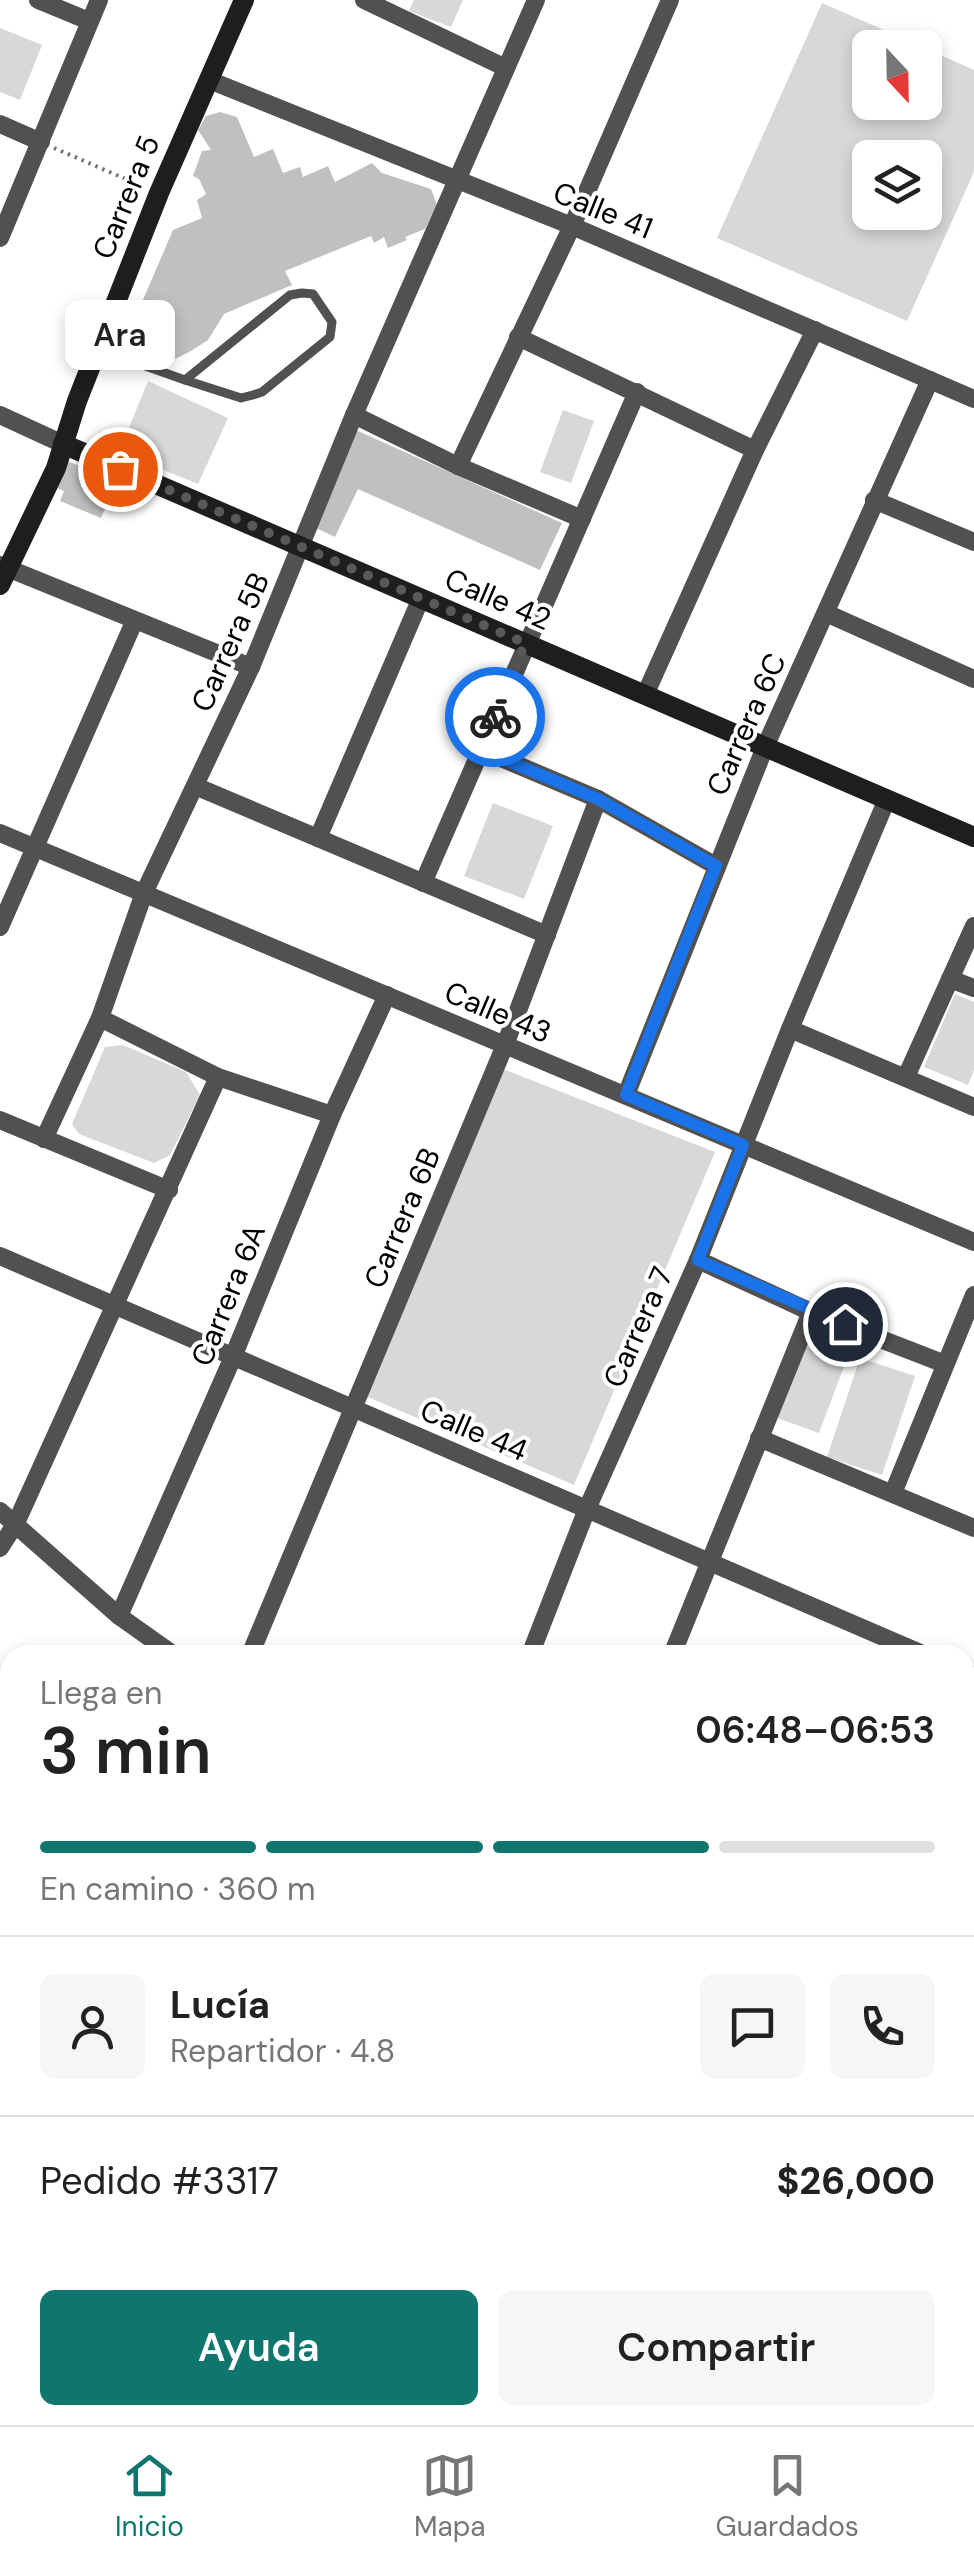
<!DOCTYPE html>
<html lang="es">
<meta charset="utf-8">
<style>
body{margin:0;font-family:"DM Sans",sans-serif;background:#f6f6f6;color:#222;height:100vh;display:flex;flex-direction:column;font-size:38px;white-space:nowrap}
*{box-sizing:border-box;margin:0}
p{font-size:32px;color:#767676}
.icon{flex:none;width:55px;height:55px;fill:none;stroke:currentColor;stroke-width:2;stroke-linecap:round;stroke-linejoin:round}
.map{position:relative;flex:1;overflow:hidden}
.panel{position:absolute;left:0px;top:1645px;width:975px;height:780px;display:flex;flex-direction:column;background:#fff;border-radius:30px 30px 0 0;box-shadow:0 5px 15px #0003}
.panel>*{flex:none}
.needle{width:65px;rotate:158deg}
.fabs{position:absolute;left:852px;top:30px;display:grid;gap:20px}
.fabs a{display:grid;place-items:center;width:90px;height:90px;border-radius:15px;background:#fff;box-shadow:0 5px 15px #0003;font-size:50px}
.pin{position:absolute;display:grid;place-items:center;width:85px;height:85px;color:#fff;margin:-42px;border:5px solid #fff;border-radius:50%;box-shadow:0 2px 10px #0007}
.courier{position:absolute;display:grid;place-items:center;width:100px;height:100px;margin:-50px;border:8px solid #1a73e8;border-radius:50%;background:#fff;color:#222;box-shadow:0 2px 12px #0007}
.bubble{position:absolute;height:70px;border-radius:15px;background:#fff;box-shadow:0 5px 15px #0003;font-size:32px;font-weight:600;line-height:70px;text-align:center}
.summary em{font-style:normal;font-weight:600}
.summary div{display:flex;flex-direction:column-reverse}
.summary{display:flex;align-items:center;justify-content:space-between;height:170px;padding:0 40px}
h1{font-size:65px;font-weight:600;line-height:75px}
.bar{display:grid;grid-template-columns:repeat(4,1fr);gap:15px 10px;align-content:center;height:120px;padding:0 40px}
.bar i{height:12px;border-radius:8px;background:#e0e0e0}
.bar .current{background:#0f766e}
.bar p{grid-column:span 4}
.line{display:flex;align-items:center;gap:25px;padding:0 40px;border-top:2px solid #e0e0e0}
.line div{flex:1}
.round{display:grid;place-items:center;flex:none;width:105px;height:105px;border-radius:15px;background:#f6f6f6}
.primary-button{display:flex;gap:20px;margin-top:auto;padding:20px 40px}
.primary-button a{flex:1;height:115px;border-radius:15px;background:#0f766e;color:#fff;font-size:40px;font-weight:600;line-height:115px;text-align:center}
.primary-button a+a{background:#f6f6f6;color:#222}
.dock{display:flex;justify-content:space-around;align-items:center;height:140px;border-top:2px solid #e0e0e0;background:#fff;font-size:28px;color:#767676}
.dock a{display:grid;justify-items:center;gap:5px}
.dock .current{color:#0f766e}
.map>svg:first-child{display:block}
.green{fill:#d8d8d8;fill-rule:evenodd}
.building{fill:#c0c0c0}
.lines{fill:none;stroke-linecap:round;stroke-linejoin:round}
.path{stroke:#737373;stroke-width:4;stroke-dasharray:2.5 5;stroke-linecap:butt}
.lane{stroke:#515151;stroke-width:9}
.street{stroke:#515151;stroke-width:18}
.secondary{stroke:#1e1e1e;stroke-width:20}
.done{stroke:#595959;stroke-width:10;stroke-dasharray:0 18}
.route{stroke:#1a73e8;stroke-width:12}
.labels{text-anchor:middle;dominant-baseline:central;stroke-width:8;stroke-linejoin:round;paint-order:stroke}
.street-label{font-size:30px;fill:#000;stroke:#fff}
</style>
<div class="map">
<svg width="974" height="2425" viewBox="0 0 974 2425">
<rect width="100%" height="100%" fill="#fff"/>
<g class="green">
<path d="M414,0h49l-12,27 -42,-16z"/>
<path d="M822,3l101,44 -53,1v54h55v-54l49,22v102l-67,149 -190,-83zM870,158h55v54h-55z"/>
<path d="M0,28l42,17 -22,55 -20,-8z"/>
<path d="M148,381l80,37 -30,66 -79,-32z"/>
<path d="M563,410l31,11 -23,62 -31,-11z"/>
<path d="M493,803l60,23 -29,73 -60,-23z"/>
<path d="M955,994l19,8v68l-6,15 -44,-18z"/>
<path d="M123,1045l63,27 14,23 -30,60 -16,8 -75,-29 -7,-10 33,-77z"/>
<path d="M503,1069l212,83 -141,333 -218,-93z"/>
<path d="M804,1345l42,16 -27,72 -42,-15z"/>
<path d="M860,1358l55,18 -33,99 -55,-18z"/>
</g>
<g class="building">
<path d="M220,112l17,5 17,40 19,-8 10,24 17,-6 3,10 25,-11 7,16 37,-19 10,10 49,16 6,16 -12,24 -20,8 2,3 -19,8 -4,-11 -10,6 -3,-7 -86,35 7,14 -68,29 -16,26 -17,11 -34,17 -13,-3 -23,-14 52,-121 29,-12 -5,-18 9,-6 -7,-15 -6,-3 9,-25 9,-1 -13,-20 8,-14z"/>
<path d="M356,430l206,93 -22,47 -182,-81 -23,48 -23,-11z"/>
<path d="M63,459l54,23 -16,36 -41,-17 4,-10 -12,-5z"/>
</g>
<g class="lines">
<path class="path" d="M54,148l88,38"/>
<g class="lane">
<path d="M302,293l11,1 19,28 -2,15 -68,55 -9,3 -12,3 -56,-18 105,-85z"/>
<path d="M100,350l85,30"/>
</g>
<g class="street">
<path d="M38,0l51,21"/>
<path d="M364,0l142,68"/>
<path d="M209,80l363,146 402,173"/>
<path d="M0,124l41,18"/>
<path d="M0,238l99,-238"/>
<path d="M518,337l237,113"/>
<path d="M0,415l63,29"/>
<path d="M354,415l104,51 124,53"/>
<path d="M458,466l114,-240 98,-226"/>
<path d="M874,500l100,42"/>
<path d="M0,565l251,102"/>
<path d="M826,613l148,66"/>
<path d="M645,695l110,-245 60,-120"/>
<path d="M482,750l116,49 118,67"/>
<path d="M195,786l352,149"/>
<path d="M0,833l974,409"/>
<path d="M318,838l103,-240"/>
<path d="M423,883l214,-491"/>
<path d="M0,927l134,-305"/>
<path d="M950,979l24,9"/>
<path d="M100,1018l118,59 114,38"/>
<path d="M790,1029l184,78"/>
<path d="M906,1077l68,-151"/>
<path d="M626,1095l139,-348 165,-367"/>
<path d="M0,1120l169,70"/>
<path d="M44,1139l56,-121 44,-125 107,-226 103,-252 182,-415"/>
<path d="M0,1256l925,399"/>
<path d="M698,1260l113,52 134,52"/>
<path d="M759,1438l215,90"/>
<path d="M893,1493l81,-198"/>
<path d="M0,1511l119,105 55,39"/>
<path d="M0,1548l16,-25 202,-446"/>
<path d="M119,1616l114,-259 99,-242 55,-120"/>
<path d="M250,1655l255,-610 93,-246"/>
<path d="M530,1655l57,-146 111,-249 92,-231 97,-230"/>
<path d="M672,1655l139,-343"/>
<path d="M965,1672l9,4"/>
<path d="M965,1811l9,4"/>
<path d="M965,1955l9,5"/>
<path d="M0,2092l10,-18"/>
<path d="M0,2119l10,6"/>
<path d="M0,2242l10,6"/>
<path d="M965,2305l9,11"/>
<path d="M272,2415l16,10"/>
<path d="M496,2415l16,10"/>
<path d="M774,2415l37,10"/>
<path d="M644,2425l6,-10"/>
</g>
<g class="secondary">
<path d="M63,444l911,393"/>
<path d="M0,585l56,-117 21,-67 82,-208 85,-193"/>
<path d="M965,2191l9,-28"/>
<path d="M857,2425l6,-10"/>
</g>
</g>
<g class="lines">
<path class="done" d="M120,469l405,174 -30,74"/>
<path class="route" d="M495,717l-13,33 116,49 118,67 -90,229 117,50 -45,115 147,64"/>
</g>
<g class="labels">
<g class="street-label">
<text transform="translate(126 197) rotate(-68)">Carrera 5</text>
<text transform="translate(603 210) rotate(22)">Calle 41</text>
<text transform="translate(498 599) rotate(23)">Calle 42</text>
<text transform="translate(230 642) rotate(-66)">Carrera 5B</text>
<text transform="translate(746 724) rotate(-66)">Carrera 6C</text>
<text transform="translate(498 1012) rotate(23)">Calle 43</text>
<text transform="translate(402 1218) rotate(-67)">Carrera 6B</text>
<text transform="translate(228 1295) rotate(-68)">Carrera 6A</text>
<text transform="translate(638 1327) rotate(-66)">Carrera 7</text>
<text transform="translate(474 1430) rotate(23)">Calle 44</text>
</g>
</g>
</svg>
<div class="fabs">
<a><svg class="needle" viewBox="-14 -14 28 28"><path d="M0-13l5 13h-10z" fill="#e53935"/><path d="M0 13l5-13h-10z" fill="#767676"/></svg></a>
<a><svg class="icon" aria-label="layers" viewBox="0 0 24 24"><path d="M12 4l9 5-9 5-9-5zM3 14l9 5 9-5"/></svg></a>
</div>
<div class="pin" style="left:120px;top:469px;background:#ea580c"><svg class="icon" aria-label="bag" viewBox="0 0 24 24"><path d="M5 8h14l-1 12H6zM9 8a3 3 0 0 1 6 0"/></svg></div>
<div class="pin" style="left:845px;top:1324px;background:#1f2937"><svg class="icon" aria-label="home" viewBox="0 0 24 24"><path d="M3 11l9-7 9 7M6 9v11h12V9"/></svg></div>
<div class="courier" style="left:495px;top:717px"><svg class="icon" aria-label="bike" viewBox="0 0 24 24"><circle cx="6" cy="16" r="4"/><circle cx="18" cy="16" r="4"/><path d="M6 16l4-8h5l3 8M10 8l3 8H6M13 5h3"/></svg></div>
<div class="bubble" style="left:65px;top:300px;width:110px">Ara</div>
<section class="panel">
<div class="summary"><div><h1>3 min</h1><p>Llega en</p></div><em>06:48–06:53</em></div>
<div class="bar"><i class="current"></i><i class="current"></i><i class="current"></i><i></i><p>En camino · 360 m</p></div>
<div class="line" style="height:180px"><a class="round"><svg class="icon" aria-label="person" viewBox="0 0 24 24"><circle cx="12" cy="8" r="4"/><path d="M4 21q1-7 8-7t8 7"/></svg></a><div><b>Lucía</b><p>Repartidor · 4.8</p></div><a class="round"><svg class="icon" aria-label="chat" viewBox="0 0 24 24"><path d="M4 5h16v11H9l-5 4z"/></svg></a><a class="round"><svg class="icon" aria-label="phone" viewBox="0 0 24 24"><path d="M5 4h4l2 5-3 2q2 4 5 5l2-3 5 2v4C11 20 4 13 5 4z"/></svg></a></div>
<div class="line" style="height:130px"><div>Pedido #3317</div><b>$26,000</b></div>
<div class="primary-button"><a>Ayuda</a><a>Compartir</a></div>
</section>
</div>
<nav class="dock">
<a class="current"><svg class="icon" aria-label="home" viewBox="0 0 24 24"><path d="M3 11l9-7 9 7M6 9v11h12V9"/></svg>Inicio</a>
<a><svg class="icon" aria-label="map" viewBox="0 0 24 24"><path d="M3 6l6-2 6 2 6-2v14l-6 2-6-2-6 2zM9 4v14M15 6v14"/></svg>Mapa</a>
<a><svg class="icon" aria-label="saved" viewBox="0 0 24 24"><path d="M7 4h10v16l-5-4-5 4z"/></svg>Guardados</a>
</nav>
